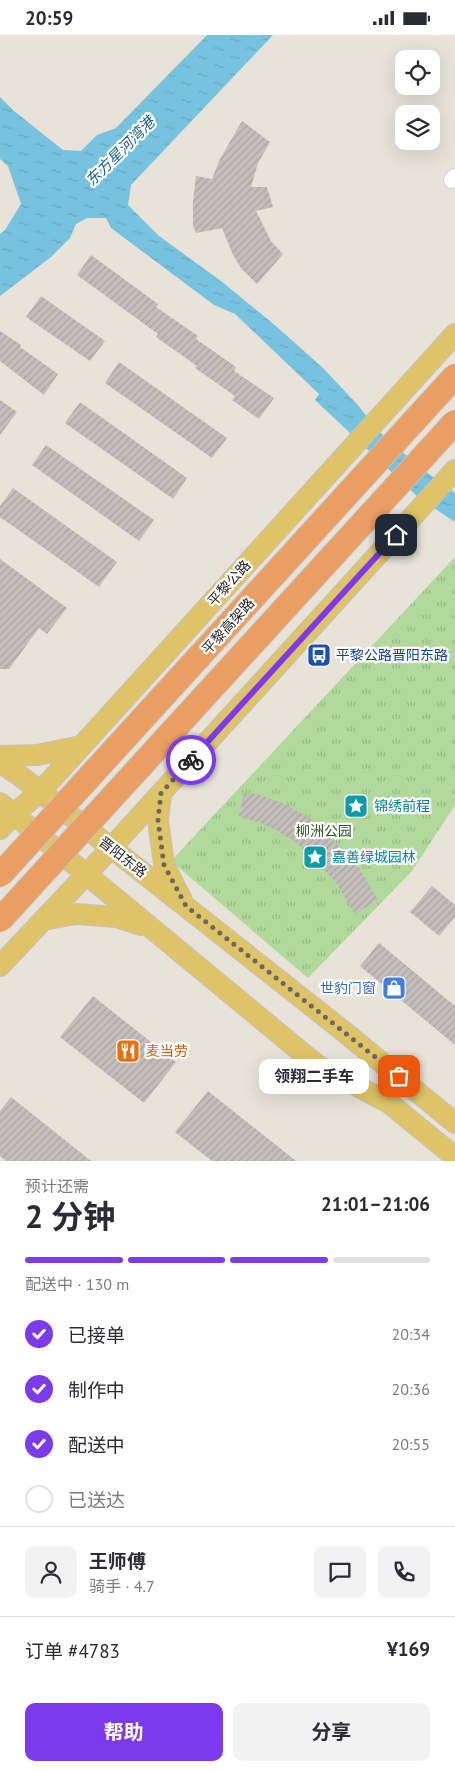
<!DOCTYPE html>
<html lang="zh">
<meta charset="utf-8">
<style>
body{margin:0;font-family:"PT Sans","Noto Sans SC",sans-serif;background:#f2f2f3;color:#2b2b33;height:100vh;display:flex;flex-direction:column;font-size:19px;white-space:nowrap}
*{box-sizing:border-box;margin:0}
p{font-size:16px;color:#7c7c81}
.icon{flex:none;width:28px;height:28px;fill:none;stroke:currentColor;stroke-width:2;stroke-linecap:round;stroke-linejoin:round}
.map{position:relative;height:1126px;overflow:hidden}
.panel{display:flex;flex-direction:column;background:#fff;flex:1}
.panel>*{flex:none}
.fabs{position:absolute;left:395px;top:15px;display:grid;gap:10px}
.fabs a{display:grid;place-items:center;width:45px;height:45px;border-radius:10px;background:#fff;box-shadow:0 5px 20px #0002;font-size:25px}
.pin{position:absolute;display:grid;place-items:center;width:42px;height:42px;color:#fff;margin:-21px;border-radius:10px;box-shadow:0 2px 8px #0006}
.courier{position:absolute;display:grid;place-items:center;width:50px;height:50px;margin:-25px;border:4px solid #7c3aed;border-radius:50%;background:#fff;color:#222;box-shadow:0 1px 6px #0007}
.bubble{position:absolute;height:35px;border-radius:10px;background:#fff;box-shadow:0 5px 20px #0002;font-size:16px;font-weight:700;line-height:35px;text-align:center}
.headline em{font-style:normal;font-weight:700}
.headline div{display:flex;flex-direction:column-reverse}
.headline{display:flex;align-items:center;justify-content:space-between;height:85px;padding:0 25px}
h1{font-size:32px;font-weight:700;line-height:38px}
.bar{display:grid;grid-template-columns:repeat(4,1fr);gap:8px 5px;align-content:center;height:60px;padding:0 25px}
.bar i{height:6px;border-radius:4px;background:#e1e1e2}
.bar .current{background:#7c3aed}
.bar p{grid-column:span 4}
.line{display:flex;align-items:center;gap:12px;padding:0 25px;border-top:1px solid #e1e1e2}
.line div{flex:1}
.round{display:grid;place-items:center;flex:none;width:52px;height:52px;border-radius:10px;background:#f2f2f3}
ol{padding:0 25px;list-style:none}
li{display:flex;align-items:center;gap:15px;height:55px}
li p{margin-inline-start:auto}
li .icon{padding:5px;border-radius:50%;background:#7c3aed;color:#fff;stroke-width:4}
li:last-child{color:#7c7c81}
li i{width:28px;height:28px;border:2px solid #e1e1e2;border-radius:50%}
.primary-button{display:flex;gap:10px;margin-top:auto;padding:10px 25px}
.primary-button a{flex:1;height:58px;border-radius:10px;background:#7c3aed;color:#fff;font-size:20px;font-weight:700;line-height:58px;text-align:center}
.primary-button a+a{background:#f2f2f3;color:#2b2b33}
.status{display:flex;justify-content:space-between;align-items:center;height:35px;padding:0 25px;background:#fff;direction:ltr}
.status svg{height:14px;fill:currentColor}
.map>svg:first-child{display:block}
.grass{fill:url(#grass-tufts)}
.water{fill:url(#water-ripples)}
.building{fill:url(#building-hatch)}
.lines{fill:none;stroke-linecap:round;stroke-linejoin:round}
.minor-casing{stroke:#cfd2de;stroke-width:18}
.major-casing{stroke:#c2c2c2;stroke-width:22}
.minor{stroke:#fff;stroke-width:16}
.major{stroke:#dfc467;stroke-width:20}
.highway-bridge-casing{stroke:#c2c2c2;stroke-width:26;stroke-linecap:butt}
.highway-bridge{stroke:#ea9e62;stroke-width:24}
.done{stroke:#6a6865;stroke-width:5;stroke-dasharray:0 9}
.route{stroke:#7c3aed;stroke-width:6}
.labels{text-anchor:middle;dominant-baseline:central;stroke-width:4.5;stroke-linejoin:round;paint-order:stroke}
.street-label{font-size:14px;fill:#262626;stroke:#fff}
.transit-label{font-size:14px;fill:#164399;stroke:#fff;text-anchor:start}
.culture-label{font-size:14px;fill:#0d838f;stroke:#fff;text-anchor:start}
.park-label{font-size:14px;fill:#2c5921;stroke:#fff}
.shop-label{font-size:14px;fill:#366cbe;stroke:#fff;text-anchor:end}
.food-label{font-size:14px;fill:#c56008;stroke:#fff;text-anchor:start}
.water-label{font-size:15px;font-style:italic;fill:#1c6085;stroke:#fff}
</style>
<div class="status"><b>20:59</b><svg viewBox="0 0 49 12"><path d="M0 12V9h3v3zM5 12V6h3v6zM10 12V3h3v9zM15 12V0h3v12zM26 1h20v11H26zM47 4h2v5h-2z"/></svg></div>
<div class="map">
<svg width="455" height="1126" viewBox="0 0 455 1126">
<defs>
<pattern id="grass-tufts" width="24" height="20" patternUnits="userSpaceOnUse" patternTransform="scale(1.25)"><rect width="24" height="20" fill="#b0d99b"/><path d="M3 7l-1-3M5 7V3M7 7l1-3M15 17l-1-3M17 17v-4M19 17l1-3" fill="none" stroke="#97ba85"/></pattern>
<pattern id="water-ripples" width="26" height="14" patternUnits="userSpaceOnUse" patternTransform="scale(1.25)"><rect width="26" height="14" fill="#77c3df"/><path d="M2 4q2-2 4 0t4 0M15 11q2-2 4 0t4 0" fill="none" stroke="#67a7bf"/></pattern>
<pattern id="building-hatch" width="6" height="6" patternUnits="userSpaceOnUse" patternTransform="scale(1.25)"><rect width="6" height="6" fill="#c3beb9"/><path d="M-1 1l2-2M0 6l6-6M5 7l2-2" fill="none" stroke="#a7a39f"/></pattern>
</defs>
<rect width="100%" height="100%" fill="#e8e2d9"/>
<path class="grass" d="M455,522v248l-43,66 -104,107 -137,-117z"/>
<path class="water" d="M207,0h66l-142,150 -3,20 31,31 62,45 56,46 46,41 33,35 29,35 44,36 26,19v29l-36,-24 -104,-98 4,-6 -84,-80 -21,-9 -103,-77 -5,-10h-19l-11,6 -6,14 -19,19 -51,39v-62l5,-4 16,-26 -13,-38 -8,-7v-62l14,14 49,39 18,1 16,-16 19,-7z"/>
<g class="building">
<path d="M242,86l28,21 -12,21 -7,24h16l6,20 -17,4 15,30 12,13 -26,30 -16,-16 -8,-13 -11,-27 -26,5 -3,-8v-23l3,-26 16,3 8,-20z"/>
<path d="M91,220l67,49 -2,3 42,29 -2,3 40,28 -2,4 40,27 -15,21 -27,-19 3,-4 -40,-28 2,-2 -41,-29 2,-3 -81,-59z"/>
<path d="M41,261l64,45 -15,20 -64,-44z"/>
<path d="M0,296l21,14 -1,2 38,27 -14,21 -44,-34z"/>
<path d="M119,327l108,76 -15,20 -107,-75z"/>
<path d="M0,365l17,12 -17,23z"/>
<path d="M80,367l107,76 -14,21 -108,-76z"/>
<path d="M46,410l108,75 -15,21 -107,-76z"/>
<path d="M13,453l104,74 -18,25 -99,-70v-11z"/>
<path d="M0,524l67,49 -20,26 -8,-6 -30,41h-9z"/>
<path d="M244,758l14,1 29,11 38,23 -2,3 24,23 12,14 19,32 -23,14 -20,-33 -28,-29v1l-13,-12 -20,-12 -11,-5 -24,-8z"/>
<path d="M432,851l23,19v12l-16,19 -29,-24z"/>
<path d="M379,908l76,63v39l-95,-79z"/>
<path d="M93,961l83,66 -32,41 -84,-66z"/>
<path d="M208,1056l88,70h-84l-37,-29z"/>
<path d="M11,1062l80,64h-84l-7,-5v-45z"/>
</g>
<g class="lines">
<g class="minor-casing">
<path id="minor" d="M452,145l3,-3"/>
</g>
<g class="major-casing">
<g id="major">
<path d="M0,721l37,-1 44,-9"/>
<path d="M0,728l19,12 323,255 113,93"/>
<path d="M161,758l-3,27 6,45 18,35"/>
<path d="M0,768l317,262 72,38 66,54"/>
<path d="M0,794l14,-15 26,-22 415,-458"/>
<path d="M43,885l33,-6 41,3 24,8"/>
<path d="M0,931l111,-118 344,-378"/>
</g>
</g>
<use href="#minor" class="minor"/>
<use href="#major" class="major"/>
<g class="highway-bridge-casing">
<g id="highway-bridge">
<path d="M0,840l455,-499"/>
<path d="M0,885l455,-498"/>
</g>
</g>
<use href="#highway-bridge" class="highway-bridge"/>
</g>
<g class="lines">
<path class="done" d="M191,725l-30,33 -3,27 6,45 22,41 213,170"/>
<path class="route" d="M191,725l205,-225"/>
</g>
<defs>
<g id="bus-square" transform="scale(1.25)"><rect x="-9" y="-9" width="18" height="18" rx="4" fill="#1a4fb4" stroke="#fff"/><path d="M-5-6H5V4H4V6H2V4H-2V6H-4V4H-5ZM-3.5-4V0h7V-4ZM-3.5 1.2v1.5H-2V1.2ZM2 1.2v1.5H3.5V1.2Z" fill="#fff"/></g>
<g id="sight-square" transform="scale(1.25)"><rect x="-9" y="-9" width="18" height="18" rx="4" fill="#0f9aa8" stroke="#fff"/><path d="M0-6L1.8-2.2L6-1.7L2.9 1.2L3.7 5.4L0 3.3L-3.7 5.4L-2.9 1.2L-6-1.7L-1.8-2.2Z" fill="#fff"/></g>
<g id="shop-square" transform="scale(1.25)"><rect x="-9" y="-9" width="18" height="18" rx="4" fill="#3f7fe0" stroke="#fff"/><path d="M-5-2.5h2.3a2.7 3.5 0 0 1 5.4 0H5L5.5 6h-11ZM-1.5-2.5h3a1.5 2.3 0 0 0-3 0Z" fill="#fff"/></g>
<g id="restaurant-square" transform="scale(1.25)"><rect x="-9" y="-9" width="18" height="18" rx="4" fill="#e8710a" stroke="#fff"/><path d="M-5-6h1v4h1v-4h1v4h1v-4h1v5L-1.5 .5V6h-2V.5L-5-1ZM5-6V6H3V1.5H1.5Q1.5-4 5-6Z" fill="#fff"/></g>
</defs>
<g fill-rule="evenodd">
<use href="#bus-square" x="319" y="620"/>
<use href="#sight-square" x="356" y="771"/>
<use href="#sight-square" x="315" y="822"/>
<use href="#shop-square" x="394" y="953"/>
<use href="#restaurant-square" x="128" y="1016"/>
</g>
<g class="labels">
<g class="street-label">
<text transform="translate(229 548) rotate(-48)">平黎公路</text>
<text transform="translate(228 591) rotate(-48)">平黎高架路</text>
<text transform="translate(123 822) rotate(38)">晋阳东路</text>
</g>
<g class="transit-label">
<text x="336" y="620">平黎公路晋阳东路</text>
</g>
<g class="culture-label">
<text x="374" y="771">锦绣前程</text>
<text x="332" y="822">嘉善绿城园林</text>
</g>
<g class="park-label">
<text x="324" y="796">柳洲公园</text>
</g>
<g class="shop-label">
<text x="376" y="953">世豹门窗</text>
</g>
<g class="food-label">
<text x="146" y="1016">麦当劳</text>
</g>
<g class="water-label">
<text transform="translate(120 116) rotate(-45)">东方星河湾港</text>
</g>
</g>
</svg>
<div class="fabs">
<a><svg class="icon" aria-label="locate" viewBox="0 0 24 24"><circle cx="12" cy="12" r="6"/><path d="M12 2v4M12 18v4M2 12h4M18 12h4"/></svg></a>
<a><svg class="icon" aria-label="layers" viewBox="0 0 24 24"><path d="M12 4l9 5-9 5-9-5zM3 14l9 5 9-5"/></svg></a>
</div>
<div class="pin" style="left:399px;top:1041px;background:#ea580c"><svg class="icon" aria-label="bag" viewBox="0 0 24 24"><path d="M5 8h14l-1 12H6zM9 8a3 3 0 0 1 6 0"/></svg></div>
<div class="pin" style="left:396px;top:500px;background:#1f2937"><svg class="icon" aria-label="home" viewBox="0 0 24 24"><path d="M3 11l9-7 9 7M6 9v11h12V9"/></svg></div>
<div class="courier" style="left:191px;top:725px"><svg class="icon" aria-label="bike" viewBox="0 0 24 24"><circle cx="6" cy="16" r="4"/><circle cx="18" cy="16" r="4"/><path d="M6 16l4-8h5l3 8M10 8l3 8H6M13 5h3"/></svg></div>
<div class="bubble" style="left:259px;top:1024px;width:110px">领翔二手车</div>
</div>
<section class="panel">
<div class="headline"><div><h1>2 分钟</h1><p>预计还需</p></div><em>21:01–21:06</em></div>
<div class="bar"><i class="current"></i><i class="current"></i><i class="current"></i><i></i><p>配送中 · 130 m</p></div>
<ol>
<li><svg class="icon" aria-label="check" viewBox="0 0 24 24"><path d="M5 12l5 5 9-10"/></svg>已接单<p>20:34</p></li>
<li><svg class="icon" aria-label="check" viewBox="0 0 24 24"><path d="M5 12l5 5 9-10"/></svg>制作中<p>20:36</p></li>
<li><svg class="icon" aria-label="check" viewBox="0 0 24 24"><path d="M5 12l5 5 9-10"/></svg>配送中<p>20:55</p></li>
<li><i></i>已送达</li>
</ol>
<div class="line" style="height:90px"><a class="round"><svg class="icon" aria-label="person" viewBox="0 0 24 24"><circle cx="12" cy="8" r="4"/><path d="M4 21q1-7 8-7t8 7"/></svg></a><div><b>王师傅</b><p>骑手 · 4.7</p></div><a class="round"><svg class="icon" aria-label="chat" viewBox="0 0 24 24"><path d="M4 5h16v11H9l-5 4z"/></svg></a><a class="round"><svg class="icon" aria-label="phone" viewBox="0 0 24 24"><path d="M5 4h4l2 5-3 2q2 4 5 5l2-3 5 2v4C11 20 4 13 5 4z"/></svg></a></div>
<div class="line" style="height:65px"><div>订单 #4783</div><b>¥169</b></div>
<div class="primary-button"><a>帮助</a><a>分享</a></div>
</section>
